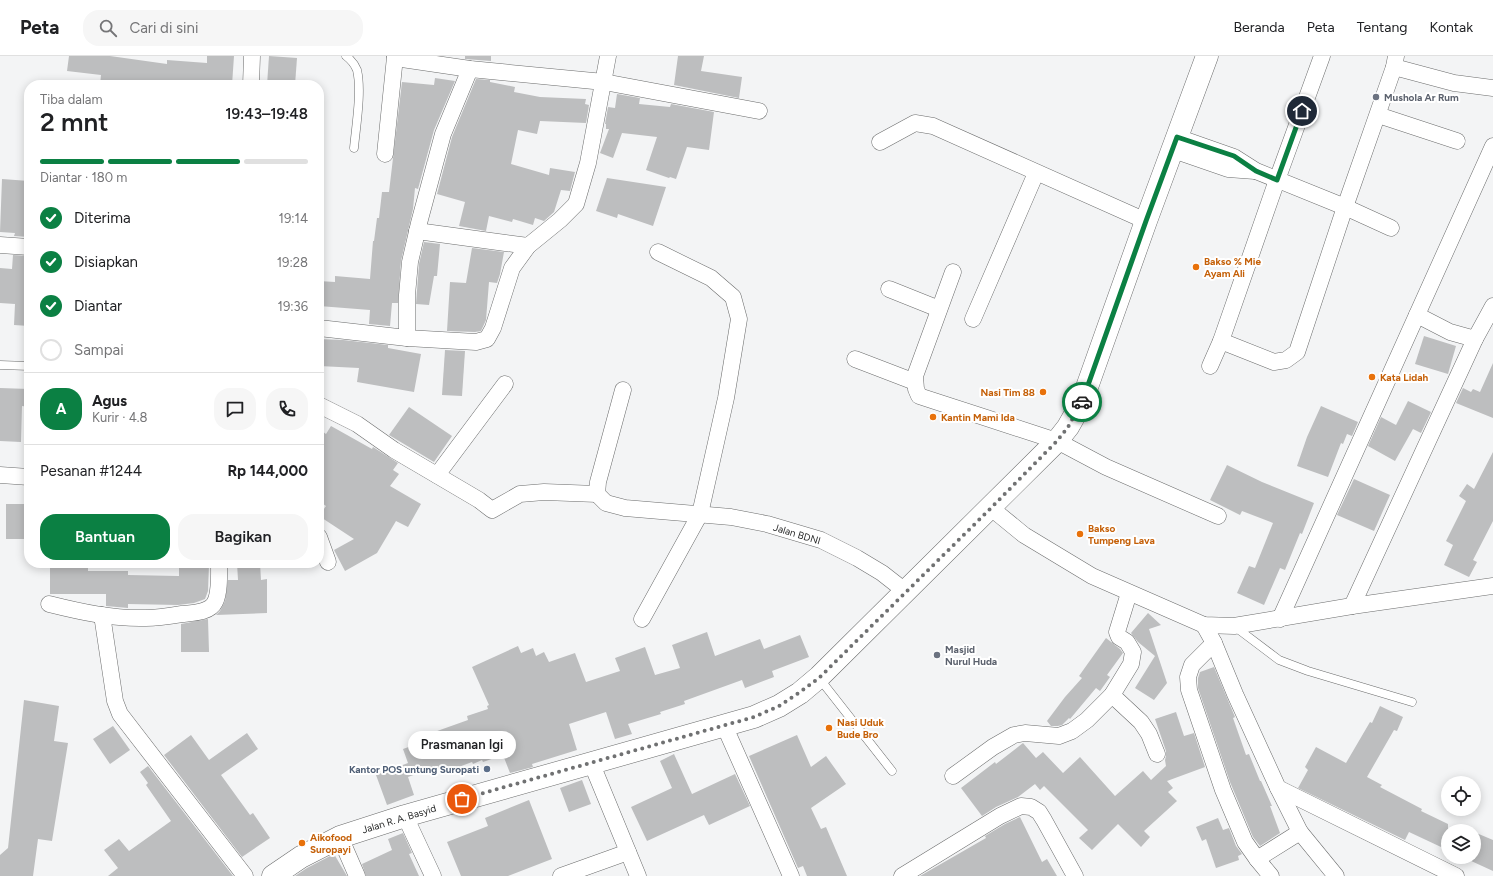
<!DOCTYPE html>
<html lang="id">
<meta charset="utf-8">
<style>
body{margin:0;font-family:Figtree,sans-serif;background:#f6f6f6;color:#202124;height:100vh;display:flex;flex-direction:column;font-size:15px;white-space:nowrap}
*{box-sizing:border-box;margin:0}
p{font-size:13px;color:#757577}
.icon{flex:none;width:22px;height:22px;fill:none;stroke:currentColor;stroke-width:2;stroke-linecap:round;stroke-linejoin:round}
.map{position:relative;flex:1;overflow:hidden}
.sheet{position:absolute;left:24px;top:24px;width:300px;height:488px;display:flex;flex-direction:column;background:#fff;border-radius:16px;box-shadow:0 2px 10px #0003}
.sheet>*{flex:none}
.fabs{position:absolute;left:1441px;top:720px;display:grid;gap:8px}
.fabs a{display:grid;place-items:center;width:40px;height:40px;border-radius:50%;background:#fff;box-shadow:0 2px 10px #0003;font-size:20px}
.pin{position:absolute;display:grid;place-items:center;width:34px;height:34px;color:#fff;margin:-17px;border:2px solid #fff;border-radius:50%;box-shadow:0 1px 4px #0007}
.courier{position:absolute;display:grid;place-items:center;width:40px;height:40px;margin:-20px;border:3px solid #0b8043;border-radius:50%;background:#fff;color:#222;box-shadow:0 1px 5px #0007}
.bubble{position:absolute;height:28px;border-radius:14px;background:#fff;box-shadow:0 2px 10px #0003;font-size:13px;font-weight:600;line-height:28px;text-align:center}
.headline em{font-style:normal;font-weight:600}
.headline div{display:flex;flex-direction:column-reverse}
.headline{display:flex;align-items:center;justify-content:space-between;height:68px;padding:0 16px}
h1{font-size:26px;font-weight:600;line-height:30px}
.bar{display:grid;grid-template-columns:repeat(4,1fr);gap:6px 4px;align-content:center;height:48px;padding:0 16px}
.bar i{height:5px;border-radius:3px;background:#e0e0e0}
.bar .on{background:#0b8043}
.bar p{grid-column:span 4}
.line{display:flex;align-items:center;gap:10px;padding:0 16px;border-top:1px solid #e0e0e0}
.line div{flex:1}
.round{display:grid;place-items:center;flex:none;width:42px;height:42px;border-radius:16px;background:#f6f6f6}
ol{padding:0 16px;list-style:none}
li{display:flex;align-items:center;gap:12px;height:44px}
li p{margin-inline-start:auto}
li .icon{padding:4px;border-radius:50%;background:#0b8043;color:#fff;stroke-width:4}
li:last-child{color:#757577}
li i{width:22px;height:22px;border:2px solid #e0e0e0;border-radius:50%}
.action{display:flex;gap:8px;margin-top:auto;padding:8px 16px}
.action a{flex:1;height:46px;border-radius:16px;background:#0b8043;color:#fff;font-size:16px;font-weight:600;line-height:46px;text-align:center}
.action a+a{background:#f6f6f6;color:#202124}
header{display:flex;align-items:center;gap:24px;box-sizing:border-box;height:56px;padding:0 20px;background:#fff;border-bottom:1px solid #e0e0e0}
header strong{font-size:19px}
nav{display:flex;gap:22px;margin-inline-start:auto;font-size:14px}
.search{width:280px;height:36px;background:#f6f6f6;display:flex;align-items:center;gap:10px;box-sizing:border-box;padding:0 14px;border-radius:16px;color:#757577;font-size:15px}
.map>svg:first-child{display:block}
.building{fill:#bdbebf}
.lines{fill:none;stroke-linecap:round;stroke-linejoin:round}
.service-casing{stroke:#6b6c6c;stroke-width:9}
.minor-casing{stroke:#6b6c6c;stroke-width:17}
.secondary-casing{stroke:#6b6c6c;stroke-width:23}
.service{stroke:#fff;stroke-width:8}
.minor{stroke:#fff;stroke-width:16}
.secondary{stroke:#fff;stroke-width:22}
.done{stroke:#707172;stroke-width:4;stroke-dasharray:0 7.2}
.route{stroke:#0b8043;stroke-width:5}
.worship-dot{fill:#6b7280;stroke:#fff;stroke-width:1.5}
.food-dot{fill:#e8710a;stroke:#fff;stroke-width:1.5}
.service-dot{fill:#5c6f8a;stroke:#fff;stroke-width:1.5}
.labels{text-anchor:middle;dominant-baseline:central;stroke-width:4;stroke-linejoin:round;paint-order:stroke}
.worship-label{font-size:10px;font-weight:bold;fill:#5b616d;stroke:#fff;text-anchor:start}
.food-label{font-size:10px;font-weight:bold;fill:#c56008;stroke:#fff;text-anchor:start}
.street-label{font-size:10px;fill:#2a2b2b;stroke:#fff}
.service-label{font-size:10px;font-weight:bold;fill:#4e5e75;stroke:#fff;text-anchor:end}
</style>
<header>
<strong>Peta</strong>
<div class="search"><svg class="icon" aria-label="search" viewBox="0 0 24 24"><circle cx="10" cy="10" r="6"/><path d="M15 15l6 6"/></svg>Cari di sini</div>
<nav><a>Beranda</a><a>Peta</a><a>Tentang</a><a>Kontak</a></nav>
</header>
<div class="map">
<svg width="1493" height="820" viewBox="0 0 1493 820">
<rect width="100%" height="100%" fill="#f3f4f5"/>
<g class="building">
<path d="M69,0h41l57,8v-4l40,3v-7h27l-2,29h-132l1,-10 -34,-4z"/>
<path d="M269,0l28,2 -2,27h-28z"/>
<path d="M465,0h26v5l-26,-2z"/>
<path d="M678,0h26l-3,15 41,6 -3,21 -65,-13z"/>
<path d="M435,22l20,3 -21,49 -16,59 -3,-1 -2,21 -12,52 -3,42h-6l-2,23 -21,-2 1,-14 -51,-4v-25l16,1v-6l35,3 3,-38h1l3,-23h2l3,-26h7l13,-110 32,3z"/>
<path d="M476,23l14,1v2l25,5 -1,5 26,5 46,2 -1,5 4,1 -3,18 -46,-2 -3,13 -19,-4 -7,34 38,11 1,-7 25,4 -5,19 -9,-1 -7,22 -10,9 -9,-3 -2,7 -20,-6 -1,3 -23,-6 -3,15 -27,-5 6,-24 -28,-8 15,-57z"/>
<path d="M617,38l23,4 -1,6 31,3 1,-3 43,8 -5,38 -22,-3 -11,32 -6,-2 -1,1 -23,-8 11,-33 -35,-4 -9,25 -13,-5 9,-24h-3v-5h-1l3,-17 7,1z"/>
<path d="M607,122l59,9 -13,39 -35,-12 -1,4 -21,-7z"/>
<path d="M2,123l27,2v56l-15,-1 1,-3 -15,-1z"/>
<path d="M424,186l16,2 -3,32h-3l-5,29 -13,-1 3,-40z"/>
<path d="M472,192l32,4 -4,22 -3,9 -8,-1 -3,38 -5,11 -6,1 -28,-1 3,-49 16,1z"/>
<path d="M13,199l16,1v70l-15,-1 1,-21 -15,-1v-35l12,1z"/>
<path d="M1424,280l32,10 -8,28 -33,-10z"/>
<path d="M319,283l24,1 45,5v3l33,6 -7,38 -57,-10 2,-14 -40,-2z"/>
<path d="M445,294l20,1 -3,45 -20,-1z"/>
<path d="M1493,307v55l-37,-15 7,-15 8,4 2,-3 7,3z"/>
<path d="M0,332l29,1v18l-7,-1 -1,36 -21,-1z"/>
<path d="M1408,345l23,11 -10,21 -8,-4 -18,32 -27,-15 13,-29 15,8z"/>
<path d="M1321,350l37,16 -6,14 -5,-2 -4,10 -2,-1 -13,34 -31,-11 10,-29z"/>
<path d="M409,351l43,29 -18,26 -45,-27z"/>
<path d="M331,370l41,23 1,-2 25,16 -5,7 6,4 -9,12 31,18 -13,23 -12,-6 -19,32 -32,18 -11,-21 20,-11 -35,-23 7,-10 -7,-5v-72l7,5z"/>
<path d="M1493,396v69l-20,39 4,2 -8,15 -25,-12 9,-20 -7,-4 20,-40 -7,-5 8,-12 7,5z"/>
<path d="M1227,409l35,17 52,21 -12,31 -2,-1 -15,37 -5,-2 -16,37 -27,-12 12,-27 6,2 18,-45 -31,-12 -2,4 -30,-15z"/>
<path d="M1354,423l36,16 -16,36 -37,-16z"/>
<rect x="6" y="448" width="23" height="35"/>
<path d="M237,507h23l1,17 6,-1v34l-51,2 4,-4 5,-10 3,-21h10z"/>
<path d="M50,509h38v6h40v4l51,1v-10l30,-1 -1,26 -3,8 -11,4 -16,2 -50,-1v4l-22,-2v-12h-56z"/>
<path d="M1148,557l13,12 -12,4 18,54 -13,17 -19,-12 20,-32 -17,-14 -7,-9z"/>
<path d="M208,563l1,33h-28v-28z"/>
<path d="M707,576l8,24 45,-17 4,10 36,-14 9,22 -37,14 2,6 -29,11 -3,-8 -58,21 1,3 -25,8 1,2 -33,10 4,10 -17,5 -9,-27 -37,12 8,26 -45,14 1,3 -23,6 -7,-18 -20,7 -1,-2 -9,4 -1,-2 -32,12 -2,-8 -30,11 6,18 -27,10 -11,-30 32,-12 -5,-14 25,-9 -2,-5 42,-15 -1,-4 21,-7 -1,-3 2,-1 -17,-38 46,-21 3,7 12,-5 3,8 8,-4 5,10 26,-9 11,29 34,-11 -5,-13 30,-11 10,28 25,-7 -8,-23z"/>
<path d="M1106,582l14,11 3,4 -16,22 3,2 -10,14 -4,-3 -26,31 -1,-1 -7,7 -4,1h-7l-4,-5 18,-24 17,-19 -3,-2z"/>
<path d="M1214,611l21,50 -2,1 13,37 3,-1 11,27h1l11,25h-2l10,27 -20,13 -7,-9 -23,-55 -32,-94v-10l2,-6z"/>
<path d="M24,644l35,6 -5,35 14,2 -16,98 -14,-2 -5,37h-33v-21l8,-7z"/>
<path d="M1380,650l23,11 -6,14 -3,-1 -27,47 15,8 -2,2 42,22 -1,2 27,13v24l-6,-3 -1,2 -32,-15 -4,8 -107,-52 10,-18 -3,-3 11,-20 30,16 24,-41 2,1z"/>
<path d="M1176,656l8,24 10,-3 11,34 -38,14 6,7 -5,4 9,9 -33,30 6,6 -9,10 -23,-23 -26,26 -13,-12 9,-8 -44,-44 -4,4 -5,-6 -17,13 -22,10 -14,9 -21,-28 34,-26 1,2 27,-21 13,15 7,-6 20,21 17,-16 35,39 28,-25 8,9 15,-14 -1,-6 1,-4v-5l-11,-32z"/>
<path d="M113,670l17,24 -20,14 -17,-25z"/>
<path d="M247,677l11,16 -37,26 29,40 3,-2 17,25 -28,19 -78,-102 27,-20 18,25z"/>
<path d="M797,679l14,32 15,-11 20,28 -35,24 10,21 5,-2 21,49h-40l-4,-10 -5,2 -49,-112z"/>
<path d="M674,698l18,40 43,-20 15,32 -41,19 -5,-10 -57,26 -16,-34 41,-19 -12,-27z"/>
<path d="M148,710l85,110h-125l10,-8 -14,-18 15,-11 10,12 42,-30 -25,-36 2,-2 -8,-11z"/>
<path d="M582,724l9,24 -22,8 -9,-24z"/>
<path d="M529,744l23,59 -44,17h-47l-14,-34 41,-16 -3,-8z"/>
<path d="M1020,761l22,45 5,-3 10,17h-137l66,-38 -1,-2 20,-12z"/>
<path d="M1218,762l5,12 6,-2 7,18 6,8 -4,2 1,4 -23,8 -10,-29 -4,2 -6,-14z"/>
<path d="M1474,776l19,8v31l-24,-11 2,-3h3z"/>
<path d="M403,777l9,20 -3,1 10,22h-53l-4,-12 30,-14 -4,-11z"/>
<path d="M334,798l13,22h-52l12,-8z"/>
</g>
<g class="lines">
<g class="service-casing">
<g id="service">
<path d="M346,0c4,3 9,9 11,14 5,21 -1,56 -3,78"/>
<path d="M0,309l29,1"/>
<path d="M1234,570l45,34 29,11 104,31"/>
<path d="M819,622l73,93"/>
</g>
</g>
<g class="minor-casing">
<g id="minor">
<path d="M395,0l7,3 68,10 134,13 155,29"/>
<path d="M1394,11l60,16 39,5"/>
<path d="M251,29l1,-29"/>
<path d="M1378,59l79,26"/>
<path d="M1177,81l57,20 22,14 89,36 46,21"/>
<path d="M880,86l35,-19 18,3 213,95"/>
<path d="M1173,94l55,19 27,2"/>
<path d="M385,98l10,-97"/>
<path d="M417,175l111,15"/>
<path d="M0,189l29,2"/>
<path d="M953,216l-38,104 1,13 3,7 138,45 49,26 112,49"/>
<path d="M889,233l50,20"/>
<path d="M1417,259l33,17 25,7 18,-33"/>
<path d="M973,263l63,-146"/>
<path d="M319,272l88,10 69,4 11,-3 6,-11 19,-60 16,-22 32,-26 16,-16 12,-41 20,-107"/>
<path d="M407,282v-43l3,-33 9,-39 24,-89 27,-65"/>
<path d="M1221,285l53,21 12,-2 11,-8 48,-145 49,-140 2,-11"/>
<path d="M855,303l60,23"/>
<path d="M1210,310l11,-25 56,-161 45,-124"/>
<path d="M623,334l-25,92 -1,12 9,9 19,5 106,9 36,7 54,16 36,18 25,15 23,18"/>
<path d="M319,349l38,19 37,26 85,50 13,10 28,-16 24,-2 53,2"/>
<path d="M0,419l29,2"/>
<path d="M437,419l68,-91"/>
<path d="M991,452l33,27 68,41 112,49 30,1 118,-20 141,-20"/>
<path d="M319,481l9,25"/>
<path d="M49,548c32,8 64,15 97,14 12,0 24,-2 36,-4 10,-1 28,-1 33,-12 5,-10 4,-28 4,-39"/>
<path d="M1352,550l123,-267"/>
<path d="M102,559l13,86 5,13 125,162"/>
<path d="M642,563l58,-105 26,-116 13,-79 -6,-22 -22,-19 -53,-26"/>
<path d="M1280,563l213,-473"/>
<path d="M1204,569l10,18 21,51 43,94 178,88"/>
<path d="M1214,587l-22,22 -4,12 1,13 34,100 22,52 12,17 14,17"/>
<path d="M1112,639l29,27 8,12 8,20"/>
<path d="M724,669l67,151"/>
<path d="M591,706l47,114"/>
<path d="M953,720l40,-29 21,-12 11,-2 34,3 13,-5 15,-11 25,-25 19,-31 2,-12 -6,-10 -8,-5 -2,-5 12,-39"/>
<path d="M1278,732l22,44 36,44"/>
<path d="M405,760l28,60"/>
<path d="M340,781l17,39"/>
<path d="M1257,803l43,-27"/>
<path d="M561,820l67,-24"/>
<path d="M902,820l98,-60 21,-10 10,1 8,5 5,8 31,56"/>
</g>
</g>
<g class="secondary-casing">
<path id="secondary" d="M273,820l28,-19 39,-20 65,-21 349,-99 25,-11 21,-13 19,-16 238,-236 11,-14 13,-23 65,-183 61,-165"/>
</g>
<use href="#service" class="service"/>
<use href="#minor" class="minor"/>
<use href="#secondary" class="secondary"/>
</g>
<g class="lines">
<path class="done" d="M462,743l292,-82 25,-11 21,-14 19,-14 172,-170 66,-67 11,-14 14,-25"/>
<path class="route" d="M1082,346l64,-181 31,-84 57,19 22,15 21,9 25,-69"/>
</g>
<g class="worship-dot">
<circle cx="1376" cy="41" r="4"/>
<circle cx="937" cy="599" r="4"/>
</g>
<g class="food-dot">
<circle cx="1196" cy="211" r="4"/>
<circle cx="1372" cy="321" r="4"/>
<circle cx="1043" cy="336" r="4"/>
<circle cx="933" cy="361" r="4"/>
<circle cx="1080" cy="478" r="4"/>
<circle cx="829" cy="672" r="4"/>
<circle cx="302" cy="787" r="4"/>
</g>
<circle class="service-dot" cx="487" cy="713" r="4"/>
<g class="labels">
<g class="worship-label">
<text x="1384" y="41">Mushola Ar Rum</text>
<text x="945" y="593">Masjid<tspan x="945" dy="12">Nurul Huda</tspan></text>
</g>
<g class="food-label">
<text x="1204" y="205">Bakso % Mie<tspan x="1204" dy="12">Ayam Ali</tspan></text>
<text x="1380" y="321">Kata Lidah</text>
<text x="1035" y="336" text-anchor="end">Nasi Tim 88</text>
<text x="941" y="361">Kantin Mami Ida</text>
<text x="1088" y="472">Bakso<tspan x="1088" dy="12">Tumpeng Lava</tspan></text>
<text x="837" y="666">Nasi Uduk<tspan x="837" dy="12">Bude Bro</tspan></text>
<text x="310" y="781">Aikofood<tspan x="310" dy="12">Suropayi</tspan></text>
</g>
<g class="street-label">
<text transform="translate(797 478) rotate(17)">Jalan BDNI</text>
<text transform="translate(399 763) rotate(-17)">Jalan R. A. Basyid</text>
</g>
<g class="service-label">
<text x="479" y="713">Kantor POS untung Suropati</text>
</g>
</g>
</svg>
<div class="fabs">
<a><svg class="icon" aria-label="locate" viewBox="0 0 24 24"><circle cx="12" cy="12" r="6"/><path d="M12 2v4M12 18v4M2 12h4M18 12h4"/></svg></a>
<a><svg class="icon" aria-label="layers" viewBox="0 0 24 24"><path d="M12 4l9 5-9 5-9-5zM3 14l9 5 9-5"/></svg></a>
</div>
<div class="pin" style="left:462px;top:743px;background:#ea580c"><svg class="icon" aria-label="bag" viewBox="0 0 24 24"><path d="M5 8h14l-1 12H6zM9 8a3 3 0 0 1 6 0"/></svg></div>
<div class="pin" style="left:1302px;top:55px;background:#1f2937"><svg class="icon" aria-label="home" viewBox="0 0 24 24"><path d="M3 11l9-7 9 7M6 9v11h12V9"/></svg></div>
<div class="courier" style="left:1082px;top:346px"><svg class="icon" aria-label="car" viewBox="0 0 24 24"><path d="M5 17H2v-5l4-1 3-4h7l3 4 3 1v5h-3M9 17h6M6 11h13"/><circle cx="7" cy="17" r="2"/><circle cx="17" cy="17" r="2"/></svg></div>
<div class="bubble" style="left:408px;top:675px;width:108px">Prasmanan Igi</div>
<section class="sheet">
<div class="headline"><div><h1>2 mnt</h1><p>Tiba dalam</p></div><em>19:43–19:48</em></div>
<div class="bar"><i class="on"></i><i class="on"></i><i class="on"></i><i></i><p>Diantar · 180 m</p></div>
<ol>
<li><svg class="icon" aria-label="check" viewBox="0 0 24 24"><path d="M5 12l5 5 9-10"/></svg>Diterima<p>19:14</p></li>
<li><svg class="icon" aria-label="check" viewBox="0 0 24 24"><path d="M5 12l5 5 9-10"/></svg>Disiapkan<p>19:28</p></li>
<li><svg class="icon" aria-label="check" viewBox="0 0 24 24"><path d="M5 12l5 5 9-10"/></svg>Diantar<p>19:36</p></li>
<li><i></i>Sampai</li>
</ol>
<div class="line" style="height:72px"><b class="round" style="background:#0b8043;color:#fff">A</b><div><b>Agus</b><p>Kurir · 4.8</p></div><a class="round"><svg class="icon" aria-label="chat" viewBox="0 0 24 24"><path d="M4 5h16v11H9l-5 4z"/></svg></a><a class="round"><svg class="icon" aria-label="phone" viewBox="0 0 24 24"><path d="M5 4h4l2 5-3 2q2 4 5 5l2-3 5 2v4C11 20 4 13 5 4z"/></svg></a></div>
<div class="line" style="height:52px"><div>Pesanan #1244</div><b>Rp 144,000</b></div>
<div class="action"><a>Bantuan</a><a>Bagikan</a></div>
</section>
</div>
